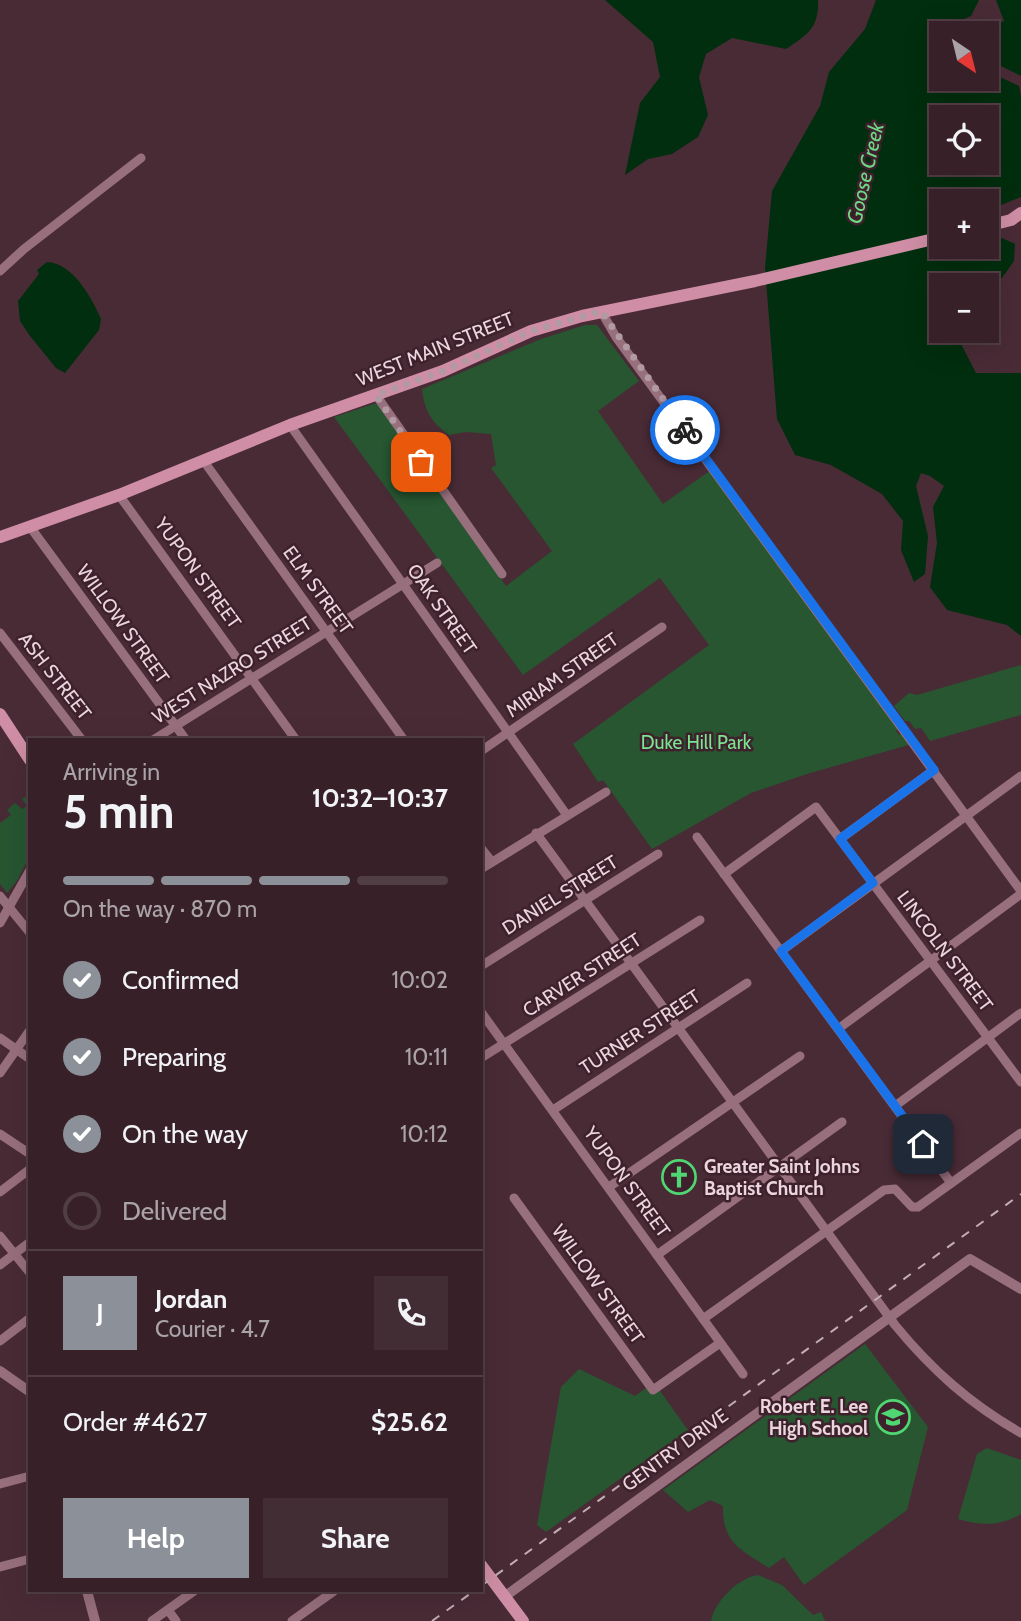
<!DOCTYPE html>
<meta charset="utf-8">
<style>
body{margin:0;font-family:Cabin,sans-serif;background:#422d34;color:#f1f3f6;height:100vh;display:flex;flex-direction:column;font-size:26px;white-space:nowrap}
*{box-sizing:border-box;margin:0}
p{font-size:23px;color:#aaa3a8}
.icon{flex:none;width:38px;height:38px;fill:none;stroke:currentColor;stroke-width:2;stroke-linecap:round;stroke-linejoin:round}
.map{position:relative;flex:1;overflow:hidden}
.details{position:absolute;left:28px;top:738px;width:455px;height:854px;display:flex;flex-direction:column;background:#372028;border-radius:0px;box-shadow:0 7px 28px #0002,0 0 0 2px #513e45}
.details>*{flex:none}
.needle{width:46px;rotate:145deg}
.controls{position:absolute;left:929px;top:21px;display:grid;gap:14px}
.controls a{display:grid;place-items:center;width:70px;height:70px;border-radius:0px;background:#372028;box-shadow:0 7px 28px #0002,0 0 0 2px #513e45;font-size:35px}
.pin{position:absolute;display:grid;place-items:center;width:60px;height:60px;color:#fff;margin:-30px;border-radius:14px;box-shadow:0 4px 10px #0006}
.courier{position:absolute;display:grid;place-items:center;width:70px;height:70px;margin:-35px;border:5px solid #1a73e8;border-radius:50%;background:#fff;color:#222;box-shadow:0 2px 9px #0007}
.headline em{font-style:normal;font-weight:700}
.headline div{display:flex;flex-direction:column-reverse}
.headline{display:flex;align-items:center;justify-content:space-between;height:119px;padding:0 35px}
h1{font-size:46px;font-weight:700;line-height:52px}
.bar{display:grid;grid-template-columns:repeat(4,1fr);gap:10px 7px;align-content:center;height:84px;padding:0 35px}
.bar i{height:9px;border-radius:5px;background:#513e45}
.bar .on{background:#8c9099}
.bar p{grid-column:span 4}
.line{display:flex;align-items:center;gap:18px;padding:0 35px;border-top:2px solid #513e45}
.line div{flex:1}
.round{display:grid;place-items:center;flex:none;width:74px;height:74px;border-radius:0px;background:#422d34}
ol{padding:0 35px;list-style:none}
li{display:flex;align-items:center;gap:21px;height:77px}
li p{margin-inline-start:auto}
li .icon{padding:7px;border-radius:50%;background:#8c9099;color:#fff;stroke-width:4}
li:last-child{color:#aaa3a8}
li i{width:38px;height:38px;border:4px solid #513e45;border-radius:50%}
.cta{display:flex;gap:14px;margin-top:auto;padding:14px 35px}
.cta a{flex:1;height:80px;border-radius:0px;background:#8c9099;color:#fff;font-size:28px;font-weight:700;line-height:80px;text-align:center}
.cta a+a{background:#422d34;color:#f1f3f6}
.map>svg:first-child{display:block}
.green{fill:#275631}
.water{fill:#002e0e;fill-rule:evenodd}
.lines{fill:none;stroke-linecap:round;stroke-linejoin:round}
.minor{stroke:#986f7d;stroke-width:9}
.tertiary{stroke:#986f7d;stroke-width:10}
.secondary{stroke:#cf8ea5;stroke-width:12}
.rail{stroke:#c4aeb5;stroke-width:2;stroke-dasharray:9 9;stroke-linecap:butt}
.done{stroke:#b29aa2;stroke-width:7;stroke-dasharray:0 12.6}
.route{stroke:#1a73e8;stroke-width:9}
.labels{text-anchor:middle;dominant-baseline:central;stroke-width:5;stroke-linejoin:round;paint-order:stroke}
.street-label{font-size:19px;fill:#ead6dc;stroke:#3e212c}
.park-label{font-size:19px;fill:#7ae591;stroke:#3e212c}
.poi-label{font-size:19px;font-weight:bold;fill:#ead6dc;stroke:#3e212c;text-anchor:start}
.water-label{font-size:21px;font-style:italic;fill:#6ed985;stroke:#3e212c}
</style>
<div class="map">
<svg width="1021" height="1621" viewBox="0 0 1021 1621">
<rect width="100%" height="100%" fill="#492b36"/>
<g class="green">
<path d="M585,325h12l42,56 -41,30 65,93 48,-34 188,259 -3,2 3,4 3,-2 10,11 -105,30 -56,19 -99,56 -49,-69 -5,2 -25,-38 136,-99 -49,-67 -137,97 -189,-258 43,-14 129,183 46,-35 -61,-83 5,-3 -5,-31 -25,-2 -17,3c-17,-12 -25,-25 -27,-46l119,-50z"/>
<path d="M1021,665v50l-91,26 -9,-13 -6,1 -6,-8h-4l-11,-15 15,-13 8,2z"/>
<path d="M30,793v62l-13,26 -10,12 -7,-9v-61l11,-8 -4,-5 8,-7 7,6 5,-3 -5,-7z"/>
<path d="M865,1344l63,83 -21,83 -103,75 -20,-28 -15,11c-28,-18 -47,-25 -46,-62l-13,-6 -22,12 -25,-22z"/>
<path d="M579,1369l56,27 11,-8 14,3 28,39 -142,102 -9,-7 24,-138z"/>
<path d="M987,1448l34,12v54c-21,12 -40,12 -63,5l19,-65z"/>
<path d="M758,1575l24,10 31,30 8,-3 4,9h-114c4,-20 27,-43 47,-46z"/>
</g>
<g class="water">
<path d="M605,0h213c1,28 -10,34 -32,49l-54,-11 -26,16 -7,23 9,38 -10,22 -26,17 -24,5 -23,16 15,-72 20,-26 -7,-35z"/>
<path d="M876,0h103l-8,16 -12,5 -6,12h-11v46h45v-8l32,15 2,10v101l-20,8h-14v-4h-45v46h45v-6l15,-3 13,6 -1,17 -27,38v-14h-45v46h24l-4,15 14,27h45v263l-14,-11 -60,-15 -17,-23 7,-44 -4,-36 11,-21 -14,-10 -9,-3 -5,13 12,50 -3,38 -11,8 -13,-32 2,-29 -21,-27 -51,-29 -36,-10 -18,-36 -12,-151 7,-77 48,-85 9,-34 36,-43zM942,117h45v46h-45z"/>
<path d="M996,0h25v76l-34,-17v-26h-13l30,-12z"/>
<path d="M47,262c26,1 45,36 54,57l-2,11 -34,43 -9,-5 -26,-32 -10,-15 -2,-20 21,-27 -2,-4z"/>
</g>
<g class="lines">
<g class="minor">
<path d="M0,271l24,-22 117,-91"/>
<path d="M601,311l15,26 405,554"/>
<path d="M376,395l126,179"/>
<path d="M290,425l276,389"/>
<path d="M203,460l201,280"/>
<path d="M119,495l177,245"/>
<path d="M31,528l155,212"/>
<path d="M0,633l82,107"/>
<path d="M153,740l284,-177"/>
<path d="M481,751l181,-124"/>
<path d="M536,833l359,492c37,45 75,79 126,108"/>
<path d="M697,837l254,346"/>
<path d="M840,839l94,-69"/>
<path d="M481,848l11,14"/>
<path d="M481,869l125,-77"/>
<path d="M724,874l92,-67 205,275"/>
<path d="M0,896l30,37"/>
<path d="M0,923l30,-53"/>
<path d="M781,951l240,-175"/>
<path d="M481,966l177,-112"/>
<path d="M481,1012l262,362"/>
<path d="M838,1029l183,-135"/>
<path d="M0,1038l30,21"/>
<path d="M481,1058l219,-138"/>
<path d="M0,1073l30,-43"/>
<path d="M895,1106l126,-93"/>
<path d="M553,1110l194,-127"/>
<path d="M0,1134l30,20"/>
<path d="M609,1187l191,-131"/>
<path d="M0,1192l30,-23"/>
<path d="M514,1198l139,192 67,-47"/>
<path d="M0,1236l30,37"/>
<path d="M657,1255l185,-133"/>
<path d="M0,1265l30,-23"/>
<path d="M703,1319l181,-129 11,-1 17,18h6l103,-74"/>
<path d="M0,1341l30,-23"/>
<path d="M0,1484l30,-8"/>
<path d="M0,1567l30,-8"/>
<path d="M168,1610l8,11"/>
<path d="M152,1621l42,-30"/>
<path d="M292,1621l42,-30"/>
</g>
<g class="tertiary">
<path d="M0,1371l30,21"/>
<path d="M87,1591l8,30"/>
<path d="M504,1597l466,-338 51,30"/>
</g>
<g class="secondary">
<path d="M987,226l24,-6 10,-7"/>
<path d="M0,537l119,-42 171,-70 153,-54 88,-40 51,-15 173,-35 187,-44"/>
<path d="M0,714l30,46"/>
<path d="M481,1565l42,56"/>
</g>
<g class="rail">
<path d="M481,1586l540,-392"/>
<path d="M432,1621l42,-30"/>
</g>
</g>
<g class="lines">
<path class="done" d="M421,462l-45,-67 67,-24 88,-40 70,-20 84,119"/>
<path class="route" d="M685,430l249,340 -94,69 33,44 -92,68 142,193"/>
</g>
<defs>
<g id="church-ring" transform="scale(1.75)"><circle r="9.5" fill="#3e212c" stroke="#51d674" stroke-width="1.5"/><path d="M-1.2-6h2.4v3.5h3.3v2.4h-3.3V6h-2.4V-.1h-3.3v-2.4h3.3Z" fill="#51d674"/></g>
<g id="school-ring" transform="scale(1.75)"><circle r="9.5" fill="#3e212c" stroke="#51d674" stroke-width="1.5"/><path d="M0-5L7-2L0 1L-7-2ZM-4 1L0 2.5L4 1V4Q0 6-4 4Z" fill="#51d674"/></g>
</defs>
<g fill-rule="evenodd">
<use href="#church-ring" x="679" y="1177"/>
<use href="#school-ring" x="893" y="1417"/>
</g>
<g class="labels">
<g class="street-label">
<text transform="translate(435 349) rotate(-22)">WEST MAIN STREET</text>
<text transform="translate(198 573) rotate(54)">YUPON STREET</text>
<text transform="translate(318 590) rotate(54)">ELM STREET</text>
<text transform="translate(442 609) rotate(55)">OAK STREET</text>
<text transform="translate(123 624) rotate(54)">WILLOW STREET</text>
<text transform="translate(232 670) rotate(-32)">WEST NAZRO STREET</text>
<text transform="translate(562 675) rotate(-35)">MIRIAM STREET</text>
<text transform="translate(55 676) rotate(52)">ASH STREET</text>
<text transform="translate(560 895) rotate(-32)">DANIEL STREET</text>
<text transform="translate(945 951) rotate(53)">LINCOLN STREET</text>
<text transform="translate(582 975) rotate(-33)">CARVER STREET</text>
<text transform="translate(640 1032) rotate(-33)">TURNER STREET</text>
<text transform="translate(627 1182) rotate(54)">YUPON STREET</text>
<text transform="translate(598 1284) rotate(54)">WILLOW STREET</text>
<text transform="translate(675 1450) rotate(-36)">GENTRY DRIVE</text>
</g>
<g class="park-label">
<text x="696" y="742">Duke Hill Park</text>
</g>
<g class="poi-label">
<text x="704" y="1166">Greater Saint Johns<tspan x="704" dy="22">Baptist Church</tspan></text>
<text x="868" y="1406" text-anchor="end">Robert E. Lee<tspan x="868" dy="22">High School</tspan></text>
</g>
<g class="water-label">
<text transform="translate(865 173) rotate(-77)">Goose Creek</text>
</g>
</g>
</svg>
<div class="controls">
<a><svg class="needle" viewBox="-14 -14 28 28"><path d="M0-13l5 13h-10z" fill="#e53935"/><path d="M0 13l5-13h-10z" fill="#aaa3a8"/></svg></a>
<a><svg class="icon" aria-label="locate" viewBox="0 0 24 24"><circle cx="12" cy="12" r="6"/><path d="M12 2v4M12 18v4M2 12h4M18 12h4"/></svg></a>
<a>+</a>
<a>−</a>
</div>
<div class="pin" style="left:421px;top:462px;background:#ea580c"><svg class="icon" aria-label="bag" viewBox="0 0 24 24"><path d="M5 8h14l-1 12H6zM9 8a3 3 0 0 1 6 0"/></svg></div>
<div class="pin" style="left:923px;top:1144px;background:#1f2937"><svg class="icon" aria-label="home" viewBox="0 0 24 24"><path d="M3 11l9-7 9 7M6 9v11h12V9"/></svg></div>
<div class="courier" style="left:685px;top:430px"><svg class="icon" aria-label="bike" viewBox="0 0 24 24"><circle cx="6" cy="16" r="4"/><circle cx="18" cy="16" r="4"/><path d="M6 16l4-8h5l3 8M10 8l3 8H6M13 5h3"/></svg></div>
<section class="details">
<div class="headline"><div><h1>5 min</h1><p>Arriving in</p></div><em>10:32–10:37</em></div>
<div class="bar"><i class="on"></i><i class="on"></i><i class="on"></i><i></i><p>On the way · 870 m</p></div>
<ol>
<li><svg class="icon" aria-label="check" viewBox="0 0 24 24"><path d="M5 12l5 5 9-10"/></svg>Confirmed<p>10:02</p></li>
<li><svg class="icon" aria-label="check" viewBox="0 0 24 24"><path d="M5 12l5 5 9-10"/></svg>Preparing<p>10:11</p></li>
<li><svg class="icon" aria-label="check" viewBox="0 0 24 24"><path d="M5 12l5 5 9-10"/></svg>On the way<p>10:12</p></li>
<li><i></i>Delivered</li>
</ol>
<div class="line" style="height:126px"><b class="round" style="background:#8c9099;color:#fff">J</b><div><b>Jordan</b><p>Courier · 4.7</p></div><a class="round"><svg class="icon" aria-label="phone" viewBox="0 0 24 24"><path d="M5 4h4l2 5-3 2q2 4 5 5l2-3 5 2v4C11 20 4 13 5 4z"/></svg></a></div>
<div class="line" style="height:91px"><div>Order #4627</div><b>$25.62</b></div>
<div class="cta"><a>Help</a><a>Share</a></div>
</section>
</div>
